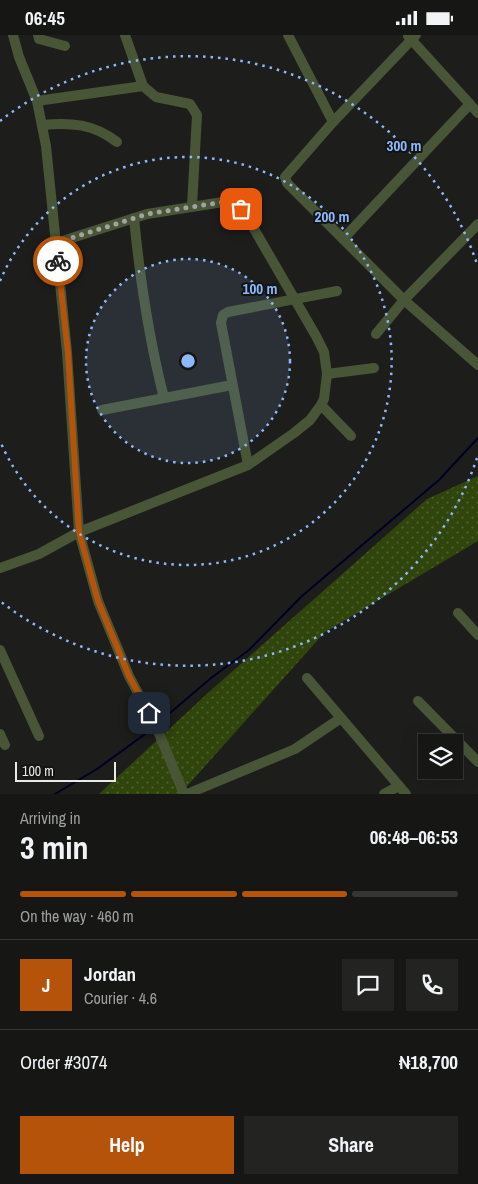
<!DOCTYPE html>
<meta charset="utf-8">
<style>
body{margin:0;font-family:"Archivo Narrow",sans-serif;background:#232322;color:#f1f3f6;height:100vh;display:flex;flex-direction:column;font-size:19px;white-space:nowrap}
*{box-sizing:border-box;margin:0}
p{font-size:16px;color:#9e9fa0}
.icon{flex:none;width:28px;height:28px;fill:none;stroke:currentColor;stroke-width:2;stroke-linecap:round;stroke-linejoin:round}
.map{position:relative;height:759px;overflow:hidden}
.panel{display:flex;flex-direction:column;background:#161614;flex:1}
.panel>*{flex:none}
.buttons{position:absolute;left:418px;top:699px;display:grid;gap:10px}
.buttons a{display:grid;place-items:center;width:45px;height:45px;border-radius:0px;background:#161614;box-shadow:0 5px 20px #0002,0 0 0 1px #353534;font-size:25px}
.scale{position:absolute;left:15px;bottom:12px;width:101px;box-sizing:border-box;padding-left:5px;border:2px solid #e9eae8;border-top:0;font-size:14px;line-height:18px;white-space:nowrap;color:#e9eae8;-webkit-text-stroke:4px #141512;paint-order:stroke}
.pin{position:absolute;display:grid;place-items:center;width:42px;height:42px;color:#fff;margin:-21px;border-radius:10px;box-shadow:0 2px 8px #0006}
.courier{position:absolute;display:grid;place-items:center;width:50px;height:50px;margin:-25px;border:4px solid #b45309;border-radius:50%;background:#fff;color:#222;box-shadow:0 1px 6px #0007}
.overview em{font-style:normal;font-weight:700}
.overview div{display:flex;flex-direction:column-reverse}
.overview{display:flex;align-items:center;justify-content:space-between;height:85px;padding:0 20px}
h1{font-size:32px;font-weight:700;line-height:38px}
.bar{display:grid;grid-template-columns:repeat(4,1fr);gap:8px 5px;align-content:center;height:60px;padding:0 20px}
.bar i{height:6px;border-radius:4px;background:#353534}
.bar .current{background:#b45309}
.bar p{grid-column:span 4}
.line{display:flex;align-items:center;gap:12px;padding:0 20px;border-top:1px solid #353534}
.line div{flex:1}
.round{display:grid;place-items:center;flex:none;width:52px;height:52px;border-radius:0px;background:#232322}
.action{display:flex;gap:10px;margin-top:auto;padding:10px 20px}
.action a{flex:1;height:58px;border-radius:0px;background:#b45309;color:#fff;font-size:20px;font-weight:700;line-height:58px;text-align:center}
.action a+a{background:#232322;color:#f1f3f6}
.status{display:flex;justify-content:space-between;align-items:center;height:35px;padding:0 25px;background:#161614;direction:ltr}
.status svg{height:14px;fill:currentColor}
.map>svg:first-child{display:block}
.grass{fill:url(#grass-dots)}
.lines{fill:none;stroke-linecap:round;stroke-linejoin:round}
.stream{stroke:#000025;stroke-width:2}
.minor{stroke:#485537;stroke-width:10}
.done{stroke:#a2a3a0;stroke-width:5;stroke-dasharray:0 9}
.route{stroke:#b45309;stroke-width:6}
.ring{fill:none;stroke:#8eb8fd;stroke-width:2.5;stroke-dasharray:2.5 5}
.centre{fill:#8eb8fd;stroke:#141512;stroke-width:2.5}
.ring-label{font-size:15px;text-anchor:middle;font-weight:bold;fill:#8eb8fd;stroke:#141512;stroke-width:4;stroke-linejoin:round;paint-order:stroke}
</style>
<div class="status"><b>06:45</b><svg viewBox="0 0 49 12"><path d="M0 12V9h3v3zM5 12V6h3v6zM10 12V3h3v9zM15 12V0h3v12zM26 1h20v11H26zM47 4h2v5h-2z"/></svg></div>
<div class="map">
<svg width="478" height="759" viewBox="0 0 478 759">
<defs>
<pattern id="grass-dots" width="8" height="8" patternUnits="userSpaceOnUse" patternTransform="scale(1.25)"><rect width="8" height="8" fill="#30450b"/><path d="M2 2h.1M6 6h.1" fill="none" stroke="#4e602f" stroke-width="1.8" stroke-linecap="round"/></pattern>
</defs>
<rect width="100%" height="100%" fill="#1d1e1b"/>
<path class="grass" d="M478,441v65l-153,91 -145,162h-81l110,-102 218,-193z"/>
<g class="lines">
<g class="stream">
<path d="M157,689l54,-46 38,-28 53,-54 137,-116 39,-42"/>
<path d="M55,759l42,-25 55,-40"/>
</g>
<g class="minor">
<path d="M13,0l6,22 18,44 9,45 21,206 12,180 19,69 31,75 29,55 26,63"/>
<path d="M38,0l1,4 26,7"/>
<path d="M125,0l18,51"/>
<path d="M288,0l45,87"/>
<path d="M416,0l-83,87 -48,55 2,6 117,117 74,65"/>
<path d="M408,1l70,77"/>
<path d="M37,66l106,-15 13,11 34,7 7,11 -5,91"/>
<path d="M42,90c29,-3 52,-1 75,17"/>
<path d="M134,183c6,62 15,121 30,180"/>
<path d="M343,204l126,-134"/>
<path d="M376,299l28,-34 74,-76"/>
<path d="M327,339l47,-6"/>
<path d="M321,370l30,31"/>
<path d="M102,375l130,-25"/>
<path d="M248,430l-27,-142 2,-8 5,-3 109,-21"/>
<path d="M0,533l39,-14 40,-22 169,-67 46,-32 16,-13 11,-15 3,-6 3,-25 -3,-22 -8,-16 -66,-114c-8,-12 -13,-18 -27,-20l-76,12 -91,29"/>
<path d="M458,578l20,22"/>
<path d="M0,615l39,86"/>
<path d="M307,643l99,116"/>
<path d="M418,666l60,61"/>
<path d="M0,699l5,11"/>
<path d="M187,759l108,-45 46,-31"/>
<path d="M384,759l15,-8"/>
</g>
</g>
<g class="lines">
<path class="done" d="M58,226l-2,-18 91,-29 76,-12 9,1 9,6"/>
<path class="route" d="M58,226l10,92 11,179 19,69 31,75 20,37"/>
</g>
<circle cx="188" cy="326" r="102" fill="#8eb8fd" fill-opacity=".12"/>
<g class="ring">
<circle cx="188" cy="326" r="102"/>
<path d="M0 246A204 204 0 1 1 0 406"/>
<path d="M477 423A305 305 0 0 1 0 566M0 86A305 305 0 0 1 477 229"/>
</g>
<circle cx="188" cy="326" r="8" class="centre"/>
<g class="ring-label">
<text x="404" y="116">300 m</text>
<text x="332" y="187">200 m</text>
<text x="260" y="259">100 m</text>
</g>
</svg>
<div class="buttons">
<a><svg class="icon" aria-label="layers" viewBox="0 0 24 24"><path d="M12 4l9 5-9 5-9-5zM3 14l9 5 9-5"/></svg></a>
</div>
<div class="scale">100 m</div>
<div class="pin" style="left:241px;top:174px;background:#ea580c"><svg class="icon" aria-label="bag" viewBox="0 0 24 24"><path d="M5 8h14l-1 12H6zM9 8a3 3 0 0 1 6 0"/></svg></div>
<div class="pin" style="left:149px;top:678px;background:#1f2937"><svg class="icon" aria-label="home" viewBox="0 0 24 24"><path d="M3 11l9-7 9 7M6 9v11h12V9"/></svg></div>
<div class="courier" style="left:58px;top:226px"><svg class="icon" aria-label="bike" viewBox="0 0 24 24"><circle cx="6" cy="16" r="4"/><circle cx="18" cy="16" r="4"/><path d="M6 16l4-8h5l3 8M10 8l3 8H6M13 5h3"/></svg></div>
</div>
<section class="panel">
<div class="overview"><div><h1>3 min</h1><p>Arriving in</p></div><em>06:48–06:53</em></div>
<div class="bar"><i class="current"></i><i class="current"></i><i class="current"></i><i></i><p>On the way · 460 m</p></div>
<div class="line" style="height:90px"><b class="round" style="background:#b45309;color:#fff">J</b><div><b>Jordan</b><p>Courier · 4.6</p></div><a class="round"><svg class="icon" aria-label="chat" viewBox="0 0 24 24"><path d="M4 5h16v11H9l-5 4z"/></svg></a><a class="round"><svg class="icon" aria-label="phone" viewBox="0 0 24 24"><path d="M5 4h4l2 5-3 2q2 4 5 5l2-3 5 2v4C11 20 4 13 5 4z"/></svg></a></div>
<div class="line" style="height:65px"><div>Order #3074</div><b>₦18,700</b></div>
<div class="action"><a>Help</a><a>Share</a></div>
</section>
